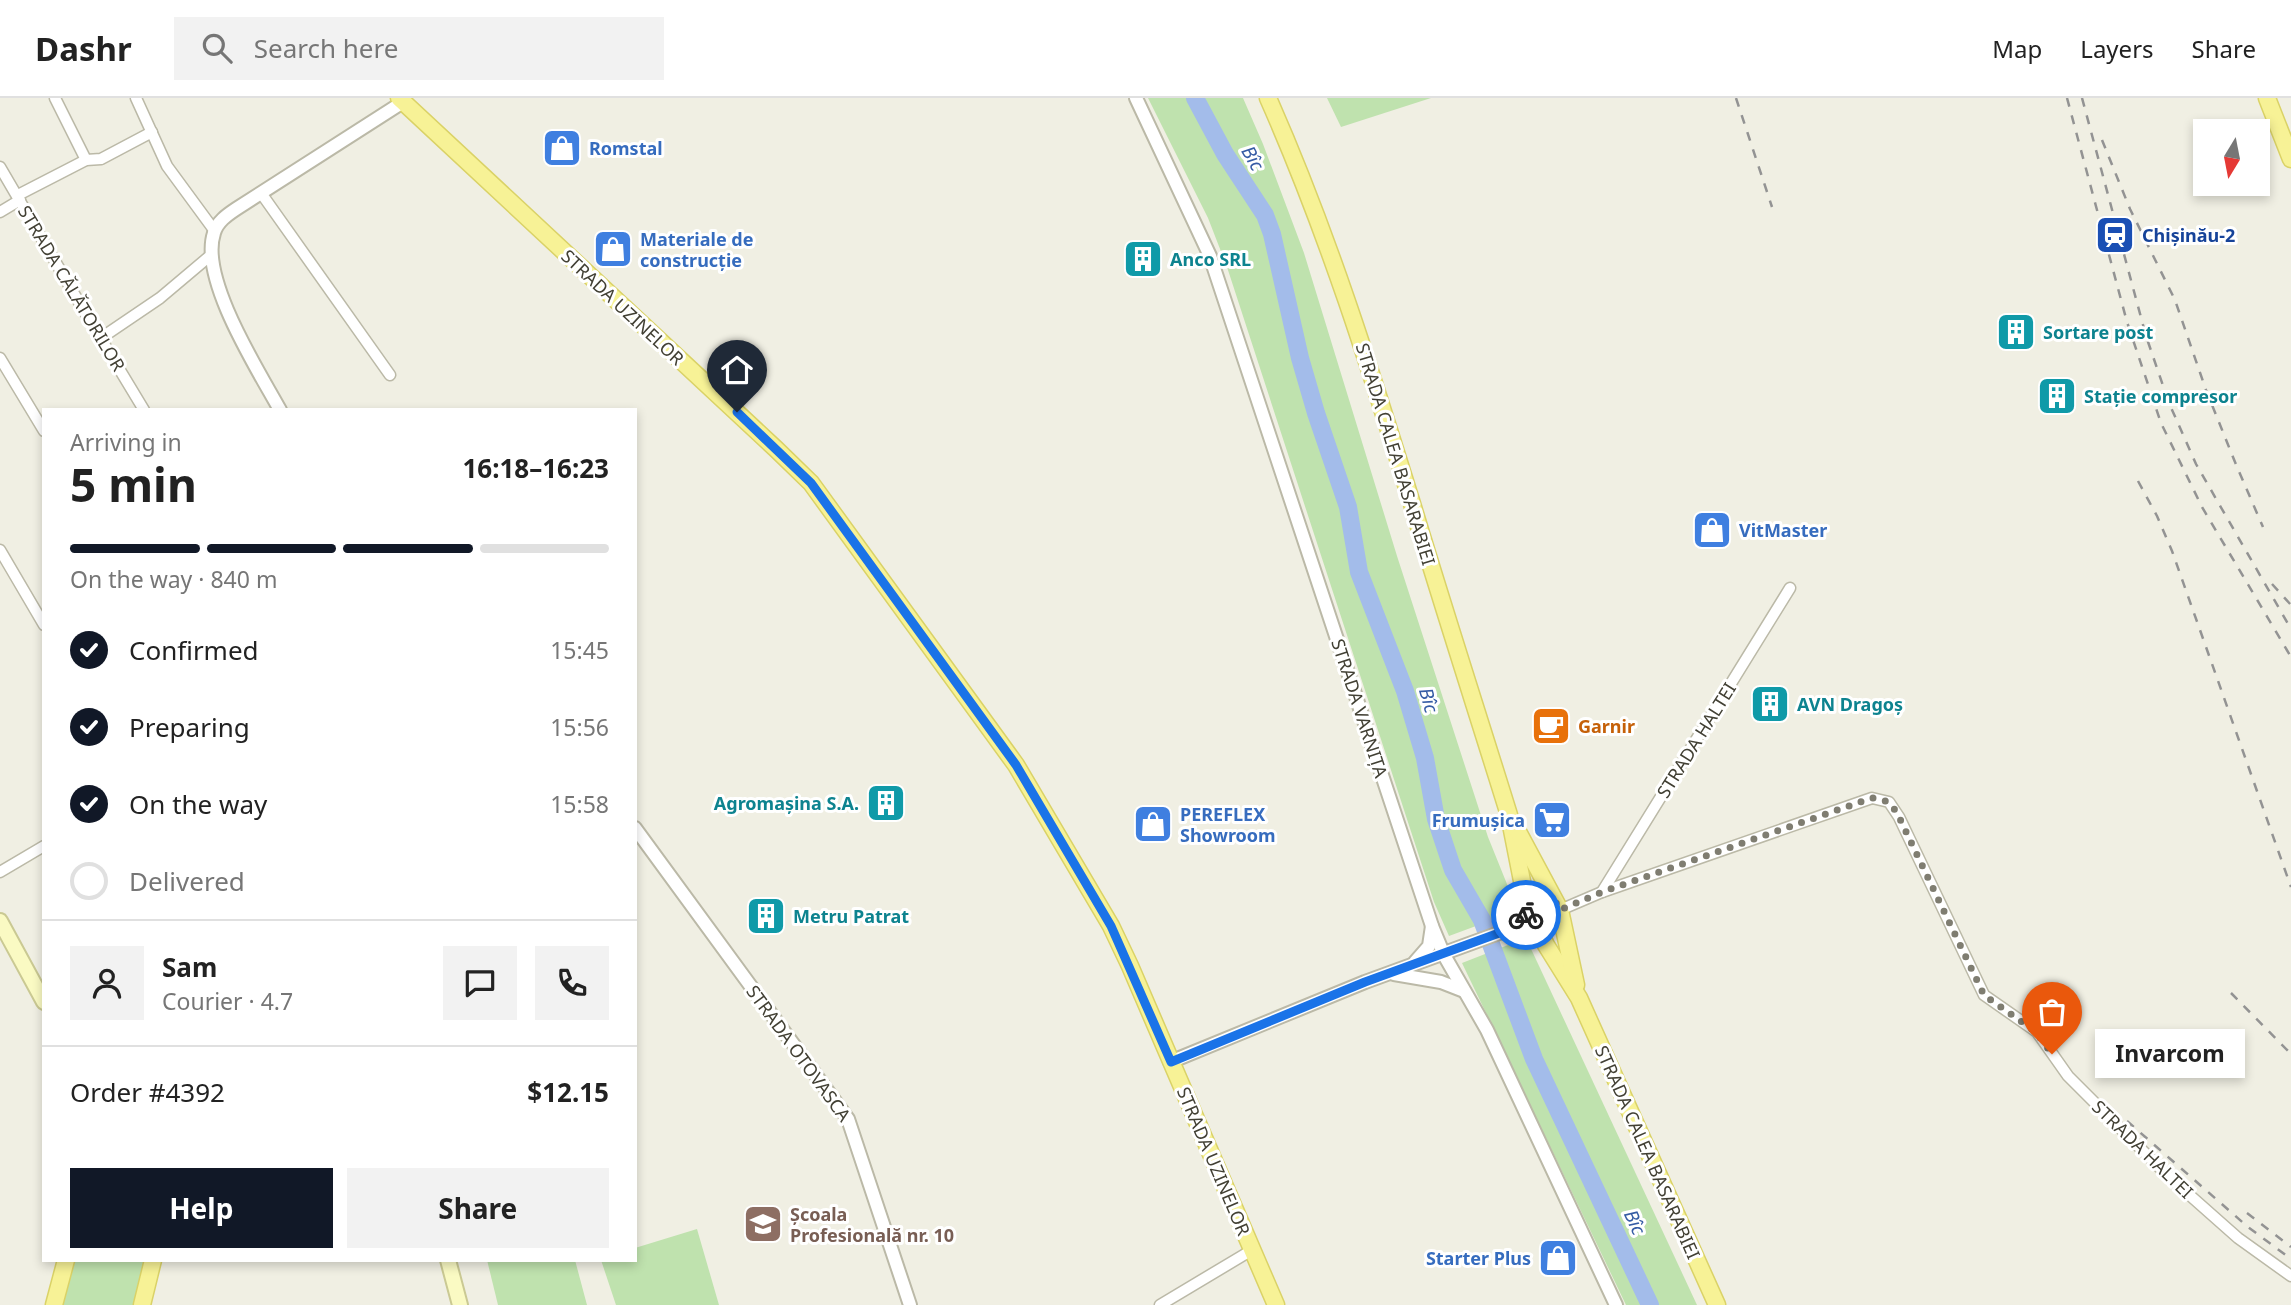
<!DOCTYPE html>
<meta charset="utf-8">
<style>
body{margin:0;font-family:"Noto Sans",sans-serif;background:#f2f2f2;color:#222;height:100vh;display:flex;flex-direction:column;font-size:26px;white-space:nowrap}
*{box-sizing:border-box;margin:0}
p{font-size:23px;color:#767676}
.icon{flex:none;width:38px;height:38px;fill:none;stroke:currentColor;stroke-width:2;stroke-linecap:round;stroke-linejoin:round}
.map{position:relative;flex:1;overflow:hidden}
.drawer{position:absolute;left:42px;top:310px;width:595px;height:854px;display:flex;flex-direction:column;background:#fff;border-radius:0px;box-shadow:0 4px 10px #0003}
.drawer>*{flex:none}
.needle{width:46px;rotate:190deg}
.controls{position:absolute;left:2193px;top:21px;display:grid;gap:14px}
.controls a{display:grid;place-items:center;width:77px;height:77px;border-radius:0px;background:#fff;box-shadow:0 4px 10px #0003;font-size:35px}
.pin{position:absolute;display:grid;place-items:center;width:60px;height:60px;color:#fff;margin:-72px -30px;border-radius:50% 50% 50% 0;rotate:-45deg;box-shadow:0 0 7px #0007}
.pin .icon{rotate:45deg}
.courier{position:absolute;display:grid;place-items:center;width:70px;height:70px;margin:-35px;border:5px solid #1a73e8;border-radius:50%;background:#fff;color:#222;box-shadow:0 2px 9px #0007}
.bubble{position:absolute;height:49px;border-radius:0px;background:#fff;box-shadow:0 4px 10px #0003;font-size:23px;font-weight:700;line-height:49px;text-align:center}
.overview em{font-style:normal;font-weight:700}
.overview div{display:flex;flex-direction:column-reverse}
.overview{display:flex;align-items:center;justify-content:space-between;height:119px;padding:0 28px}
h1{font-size:46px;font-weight:700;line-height:52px}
.bar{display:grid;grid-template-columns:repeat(4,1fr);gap:10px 7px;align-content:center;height:84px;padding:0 28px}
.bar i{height:9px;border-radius:5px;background:#e0e0e0}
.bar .current{background:#111827}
.bar p{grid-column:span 4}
.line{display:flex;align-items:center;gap:18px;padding:0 28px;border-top:2px solid #e0e0e0}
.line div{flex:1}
.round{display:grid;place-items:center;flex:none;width:74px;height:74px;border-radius:0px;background:#f2f2f2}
ol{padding:0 28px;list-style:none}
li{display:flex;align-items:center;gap:21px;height:77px}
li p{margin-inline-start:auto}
li .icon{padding:7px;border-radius:50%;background:#111827;color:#fff;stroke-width:4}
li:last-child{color:#767676}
li i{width:38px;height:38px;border:4px solid #e0e0e0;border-radius:50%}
.button{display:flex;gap:14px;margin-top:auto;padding:14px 28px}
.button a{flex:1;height:80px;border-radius:0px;background:#111827;color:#fff;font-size:28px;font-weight:700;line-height:80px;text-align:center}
.button a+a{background:#f2f2f2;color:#222}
header{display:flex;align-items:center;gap:42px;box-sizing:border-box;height:98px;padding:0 35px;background:#fff;border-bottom:2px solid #e0e0e0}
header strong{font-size:33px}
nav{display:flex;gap:38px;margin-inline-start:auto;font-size:24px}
.search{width:490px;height:63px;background:#f2f2f2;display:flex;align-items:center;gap:18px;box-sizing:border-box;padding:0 24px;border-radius:0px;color:#767676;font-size:26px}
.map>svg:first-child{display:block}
.green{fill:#bfe2ae}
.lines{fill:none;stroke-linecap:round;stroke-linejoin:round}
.river{stroke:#a3bcea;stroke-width:18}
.minor-casing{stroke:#bbb9a7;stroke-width:13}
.tertiary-casing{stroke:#bbb9a7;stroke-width:16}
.secondary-casing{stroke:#cac993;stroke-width:18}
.primary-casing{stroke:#dad267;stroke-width:19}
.minor{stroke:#fff;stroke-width:10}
.tertiary{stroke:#fff;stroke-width:12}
.secondary{stroke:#fafac3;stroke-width:14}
.primary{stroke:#f7f296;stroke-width:16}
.rail{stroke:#939393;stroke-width:2.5;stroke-dasharray:9 9;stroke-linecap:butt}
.done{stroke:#7f7d71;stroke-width:7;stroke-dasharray:0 12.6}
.route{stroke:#1a73e8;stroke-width:9}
.labels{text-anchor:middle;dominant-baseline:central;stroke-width:6;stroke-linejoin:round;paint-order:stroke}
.shop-label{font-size:18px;font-weight:bold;fill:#366cbe;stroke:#fff;text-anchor:start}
.transit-label{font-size:18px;font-weight:bold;fill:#164399;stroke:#fff;text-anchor:start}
.culture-label{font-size:18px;font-weight:bold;fill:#0d838f;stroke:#fff;text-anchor:start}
.street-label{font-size:18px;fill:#424034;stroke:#fff}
.food-label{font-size:18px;font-weight:bold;fill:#c56008;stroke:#fff;text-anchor:start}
.education-label{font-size:18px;font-weight:bold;fill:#785e54;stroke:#fff;text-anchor:start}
.water-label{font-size:19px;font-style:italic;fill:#365ca5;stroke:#fff}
</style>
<header>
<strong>Dashr</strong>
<div class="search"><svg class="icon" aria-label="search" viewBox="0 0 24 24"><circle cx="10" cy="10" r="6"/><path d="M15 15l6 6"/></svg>Search here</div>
<nav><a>Map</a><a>Layers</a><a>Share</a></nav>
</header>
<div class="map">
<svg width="2291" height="1207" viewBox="0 0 2291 1207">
<rect width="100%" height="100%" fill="#f0efe3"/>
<g class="green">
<path d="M1148,0h95l20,46 41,109 93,303 91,281 23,57v11l-8,11 -54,20 -15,-34 -207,-635 -19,-49z"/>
<path d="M1327,0h104l-90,29z"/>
<path d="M1526,840l171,367h-71l-164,-342z"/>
<path d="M697,1131l22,76h-103l-15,-45h34v-12z"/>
<path d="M75,1162h70l-11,45h-71z"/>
<path d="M487,1162h88l12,45h-89z"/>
</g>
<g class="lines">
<path class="river" d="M1195,0l30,56 40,61 7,19 28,124 16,55 32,94 11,65 46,119 20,67 11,61 17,51 29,50 52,139 116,246"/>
<g class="minor-casing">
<g id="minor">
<path d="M55,0l31,62"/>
<path d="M136,0l31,68 47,64"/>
<path d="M0,69l80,137 64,106"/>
<path d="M261,95l129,182"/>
<path d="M18,97l68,-35 15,-1 51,-27"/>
<path d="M0,114l20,-12"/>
<path d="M101,240l59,-40 51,-43"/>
<path d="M0,260l44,73"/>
<path d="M0,452l44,75"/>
<path d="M0,774l44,-26"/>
<path d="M1602,794l188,-304"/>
<path d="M1560,812l42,-18 270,-94 17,4 10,15 85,178 53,37 31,44 100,100 70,62 53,38"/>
<path d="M1160,1207l92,-55"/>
</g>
</g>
<g class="tertiary-casing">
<g id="tertiary">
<path d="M1136,0l74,158 222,670 12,29 43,75 129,275"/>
<path d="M280,312c-22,-40 -81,-132 -66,-177 3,-11 13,-18 22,-24l167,-107"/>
<path d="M635,730l213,291 62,186"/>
<path d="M1415,864l14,-16 3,-20"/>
<path d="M1394,876l47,8 23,9"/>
<path d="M1170,964l195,-80 156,-57 18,6"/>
</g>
</g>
<g class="secondary-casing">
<g id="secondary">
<path d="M0,823l44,81"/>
<path d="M448,1162l12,45"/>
</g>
</g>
<g class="primary-casing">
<g id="primary">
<path d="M399,0l377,351 35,34 205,282 95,161 19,40 146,339"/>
<path d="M1268,0c59,133 102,270 145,409 31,103 64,205 96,308l15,76 9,28 13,26 33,53 138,307"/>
<path d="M2267,0l24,61"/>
<path d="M1516,730l44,82 16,75"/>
<path d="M54,1207l12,-45"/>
<path d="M142,1207l11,-45"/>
</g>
</g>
<use href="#minor" class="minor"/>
<use href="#tertiary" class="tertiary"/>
<use href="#secondary" class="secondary"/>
<use href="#primary" class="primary"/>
<g class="rail">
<path d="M1736,0l36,109"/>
<path d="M2067,0l60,224 34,101 41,84 89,150"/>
<path d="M2082,0l64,238 23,67 27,61 95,165"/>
<path d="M2102,42l28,69 45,91 31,90 31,77 26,60"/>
<path d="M2138,383l19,35 15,35 119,336"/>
<path d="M2272,486l19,21"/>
<path d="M2231,895l60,61"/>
<path d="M2127,1023l121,106 43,32"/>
<path d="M2247,1115l44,34"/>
</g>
</g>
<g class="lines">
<path class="done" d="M1526,817c6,-13 15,-16 29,-14l5,9 42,-18 270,-94c15,1 20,6 27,19l85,178 52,37 16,22"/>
<path class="route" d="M737,314l74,71 205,282 95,161 60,136 194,-80 156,-57 5,-10"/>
</g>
<defs>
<g id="shop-square" transform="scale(2.0125)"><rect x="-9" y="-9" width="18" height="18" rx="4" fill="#3f7fe0" stroke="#fff"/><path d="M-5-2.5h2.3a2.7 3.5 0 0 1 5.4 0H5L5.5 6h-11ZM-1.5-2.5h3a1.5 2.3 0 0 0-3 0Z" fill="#fff"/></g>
<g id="station-square" transform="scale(2.0125)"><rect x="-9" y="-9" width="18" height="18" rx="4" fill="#1a4fb4" stroke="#fff"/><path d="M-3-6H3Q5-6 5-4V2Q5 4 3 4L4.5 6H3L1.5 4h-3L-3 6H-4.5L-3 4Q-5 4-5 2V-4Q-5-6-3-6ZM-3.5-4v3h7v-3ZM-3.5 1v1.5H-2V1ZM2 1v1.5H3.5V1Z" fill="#fff"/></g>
<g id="building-square" transform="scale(2.0125)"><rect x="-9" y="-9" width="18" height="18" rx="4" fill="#0f9aa8" stroke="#fff"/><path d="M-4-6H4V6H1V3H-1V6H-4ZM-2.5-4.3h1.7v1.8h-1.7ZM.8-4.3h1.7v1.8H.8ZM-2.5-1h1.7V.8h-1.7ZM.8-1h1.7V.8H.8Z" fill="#fff"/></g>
<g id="cafe-square" transform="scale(2.0125)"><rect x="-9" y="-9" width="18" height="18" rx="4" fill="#e8710a" stroke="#fff"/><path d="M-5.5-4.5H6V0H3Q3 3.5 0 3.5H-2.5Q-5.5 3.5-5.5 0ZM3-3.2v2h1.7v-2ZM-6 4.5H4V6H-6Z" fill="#fff"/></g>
<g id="supermarket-square" transform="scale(2.0125)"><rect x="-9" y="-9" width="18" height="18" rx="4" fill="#3f7fe0" stroke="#fff"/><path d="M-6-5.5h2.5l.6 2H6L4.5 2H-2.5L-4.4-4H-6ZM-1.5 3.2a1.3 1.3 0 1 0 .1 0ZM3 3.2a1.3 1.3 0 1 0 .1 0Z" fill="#fff"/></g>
<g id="university-square" transform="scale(2.0125)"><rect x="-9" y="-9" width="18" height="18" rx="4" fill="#8d6e63" stroke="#fff"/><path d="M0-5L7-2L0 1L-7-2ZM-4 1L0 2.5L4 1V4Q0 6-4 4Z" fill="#fff"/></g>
</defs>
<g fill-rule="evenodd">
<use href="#shop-square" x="562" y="50"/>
<use href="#station-square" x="2115" y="137"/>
<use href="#shop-square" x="613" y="151"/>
<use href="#building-square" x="1143" y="161"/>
<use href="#building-square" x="2016" y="234"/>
<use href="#building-square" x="2057" y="298"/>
<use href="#shop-square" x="1712" y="432"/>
<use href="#building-square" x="1770" y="606"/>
<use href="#cafe-square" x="1551" y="628"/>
<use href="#building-square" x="886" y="705"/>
<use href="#supermarket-square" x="1552" y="722"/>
<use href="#shop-square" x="1153" y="726"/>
<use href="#building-square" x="766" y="818"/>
<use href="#university-square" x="763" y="1126"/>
<use href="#shop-square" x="1558" y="1160"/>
</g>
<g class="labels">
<g class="shop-label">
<text x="589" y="50">Romstal</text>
<text x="640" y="141">Materiale de<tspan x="640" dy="21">construcție</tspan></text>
<text x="1739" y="432">VitMaster</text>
<text x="1180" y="716">PEREFLEX<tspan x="1180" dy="21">Showroom</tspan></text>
<text x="1525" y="722" text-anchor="end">Frumușica</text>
<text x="1531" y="1160" text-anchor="end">Starter Plus</text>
</g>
<g class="transit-label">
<text x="2142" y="137">Chișinău-2</text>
</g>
<g class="culture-label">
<text x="1170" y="161">Anco SRL</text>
<text x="2043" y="234">Sortare post</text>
<text x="2084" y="298">Stație compresor</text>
<text x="1797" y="606">AVN Dragoș</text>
<text x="859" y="705" text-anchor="end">Agromașina S.A.</text>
<text x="793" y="818">Metru Patrat</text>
</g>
<g class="street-label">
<text transform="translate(72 190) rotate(59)">STRADA CĂLĂTORILOR</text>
<text transform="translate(623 209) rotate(43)">STRADA UZINELOR</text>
<text transform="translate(1396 356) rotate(73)">STRADA CALEA BASARABIEI</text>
<text transform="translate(1360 610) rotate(72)">STRADA VARNIȚA</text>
<text transform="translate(1696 642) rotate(-58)">STRADA HALTEI</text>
<text transform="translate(799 955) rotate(54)">STRADA OTOVASCA</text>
<text transform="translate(2143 1051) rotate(44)">STRADA HALTEI</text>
<text transform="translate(1648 1054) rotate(66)">STRADA CALEA BASARABIEI</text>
<text transform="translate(1214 1063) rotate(67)">STRADA UZINELOR</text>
</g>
<g class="food-label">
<text x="1578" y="628">Garnir</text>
</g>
<g class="education-label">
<text x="790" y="1116">Școala<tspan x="790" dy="21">Profesională nr. 10</tspan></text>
</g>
<g class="water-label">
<text transform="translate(1253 60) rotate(60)">Bîc</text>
<text transform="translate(1429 602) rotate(74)">Bîc</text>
<text transform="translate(1635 1124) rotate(65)">Bîc</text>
</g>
</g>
</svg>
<div class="controls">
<a><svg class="needle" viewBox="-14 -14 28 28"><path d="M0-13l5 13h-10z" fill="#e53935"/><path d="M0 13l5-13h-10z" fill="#767676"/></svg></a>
</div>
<div class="pin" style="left:2052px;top:956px;background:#ea580c"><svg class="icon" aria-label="bag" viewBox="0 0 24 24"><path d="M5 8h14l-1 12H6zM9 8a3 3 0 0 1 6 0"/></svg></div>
<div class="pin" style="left:737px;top:314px;background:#1f2937"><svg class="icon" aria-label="home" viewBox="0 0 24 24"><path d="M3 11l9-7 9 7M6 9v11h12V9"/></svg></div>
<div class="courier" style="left:1526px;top:817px"><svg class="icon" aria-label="bike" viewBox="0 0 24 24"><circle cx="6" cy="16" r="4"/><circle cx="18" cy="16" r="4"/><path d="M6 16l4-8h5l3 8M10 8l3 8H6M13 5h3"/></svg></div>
<div class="bubble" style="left:2095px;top:931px;width:150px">Invarcom</div>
<section class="drawer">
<div class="overview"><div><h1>5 min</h1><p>Arriving in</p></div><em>16:18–16:23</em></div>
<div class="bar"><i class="current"></i><i class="current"></i><i class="current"></i><i></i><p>On the way · 840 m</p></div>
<ol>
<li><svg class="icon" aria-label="check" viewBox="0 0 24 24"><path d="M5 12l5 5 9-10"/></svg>Confirmed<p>15:45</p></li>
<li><svg class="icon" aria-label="check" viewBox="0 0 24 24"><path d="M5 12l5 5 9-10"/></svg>Preparing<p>15:56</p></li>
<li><svg class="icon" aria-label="check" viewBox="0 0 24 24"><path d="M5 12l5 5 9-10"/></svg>On the way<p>15:58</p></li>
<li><i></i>Delivered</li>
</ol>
<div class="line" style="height:126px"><a class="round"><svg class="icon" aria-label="person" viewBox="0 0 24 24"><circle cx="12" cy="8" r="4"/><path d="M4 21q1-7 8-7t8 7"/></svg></a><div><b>Sam</b><p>Courier · 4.7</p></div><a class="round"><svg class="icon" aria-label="chat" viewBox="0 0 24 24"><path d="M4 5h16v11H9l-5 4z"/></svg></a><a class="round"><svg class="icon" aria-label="phone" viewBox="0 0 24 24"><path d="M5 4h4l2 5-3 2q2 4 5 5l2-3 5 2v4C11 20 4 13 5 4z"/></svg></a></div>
<div class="line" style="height:91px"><div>Order #4392</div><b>$12.15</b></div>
<div class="button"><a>Help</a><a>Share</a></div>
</section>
</div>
